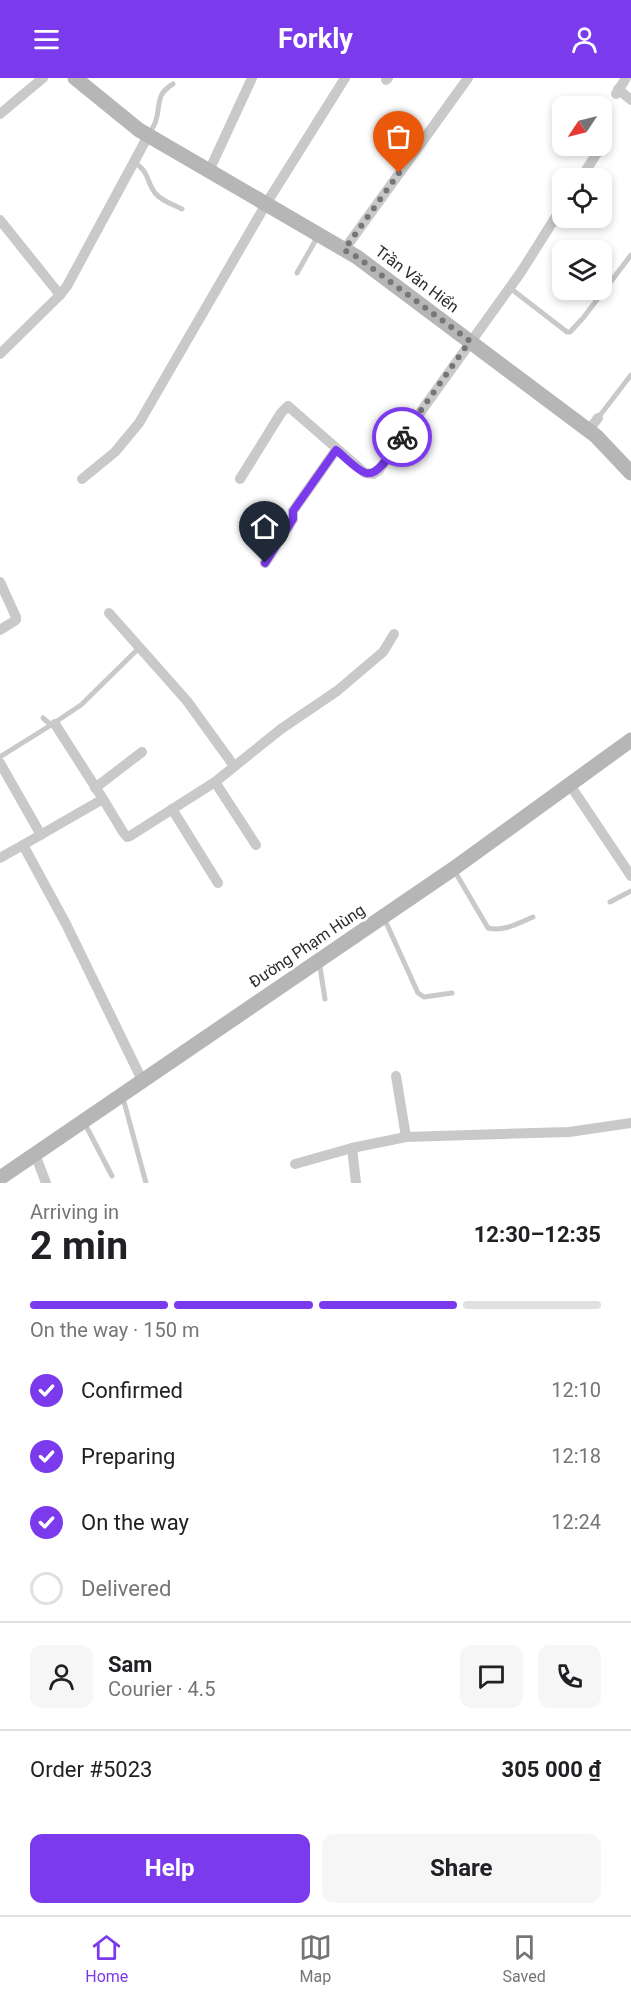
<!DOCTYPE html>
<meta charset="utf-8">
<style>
body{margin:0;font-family:Roboto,sans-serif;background:#f6f6f6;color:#202124;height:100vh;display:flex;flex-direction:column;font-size:22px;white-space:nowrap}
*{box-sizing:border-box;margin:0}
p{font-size:20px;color:#757577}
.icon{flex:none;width:33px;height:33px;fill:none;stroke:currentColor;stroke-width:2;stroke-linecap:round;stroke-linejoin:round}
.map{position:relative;height:1105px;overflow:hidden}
.drawer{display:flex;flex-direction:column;background:#fff;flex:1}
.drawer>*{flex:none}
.needle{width:39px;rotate:235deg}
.tools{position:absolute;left:552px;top:18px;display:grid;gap:12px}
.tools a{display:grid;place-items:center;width:60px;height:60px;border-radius:12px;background:#fff;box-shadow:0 3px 9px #0003;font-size:30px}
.pin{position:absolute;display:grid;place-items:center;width:51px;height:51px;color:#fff;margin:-62px -26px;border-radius:50% 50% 50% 0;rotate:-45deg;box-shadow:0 0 6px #0007}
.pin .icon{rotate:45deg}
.courier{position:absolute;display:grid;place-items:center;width:60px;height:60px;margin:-30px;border:4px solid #7c3aed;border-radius:50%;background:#fff;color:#222;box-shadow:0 2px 8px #0007}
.headline em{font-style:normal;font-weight:700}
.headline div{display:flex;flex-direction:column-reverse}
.headline{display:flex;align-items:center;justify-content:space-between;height:102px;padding:0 30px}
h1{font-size:39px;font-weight:700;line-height:45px}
.bar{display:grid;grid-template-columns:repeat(4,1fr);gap:9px 6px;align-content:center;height:72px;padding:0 30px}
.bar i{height:8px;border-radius:4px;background:#e0e0e0}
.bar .on{background:#7c3aed}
.bar p{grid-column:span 4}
.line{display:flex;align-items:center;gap:15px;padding:0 30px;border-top:2px solid #e0e0e0}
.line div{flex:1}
.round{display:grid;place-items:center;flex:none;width:63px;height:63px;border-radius:12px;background:#f6f6f6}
ol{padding:0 30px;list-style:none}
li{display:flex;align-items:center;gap:18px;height:66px}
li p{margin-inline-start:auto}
li .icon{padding:6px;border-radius:50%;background:#7c3aed;color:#fff;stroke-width:4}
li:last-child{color:#757577}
li i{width:33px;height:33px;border:3px solid #e0e0e0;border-radius:50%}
.cta{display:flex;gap:12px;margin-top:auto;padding:12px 30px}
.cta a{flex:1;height:69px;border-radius:12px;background:#7c3aed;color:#fff;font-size:24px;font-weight:700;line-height:69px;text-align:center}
.cta a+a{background:#f6f6f6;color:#202124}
header{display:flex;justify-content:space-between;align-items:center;height:78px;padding:0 30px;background:#7c3aed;color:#fff;font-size:27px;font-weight:700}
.tabs{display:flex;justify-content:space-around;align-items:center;height:84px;border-top:2px solid #e0e0e0;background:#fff;font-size:16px;color:#757577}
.tabs a{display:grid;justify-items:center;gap:3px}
.tabs .on{color:#7c3aed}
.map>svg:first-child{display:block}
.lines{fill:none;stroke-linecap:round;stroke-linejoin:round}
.lane{stroke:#c9c9c9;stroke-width:5}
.street{stroke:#c9c9c9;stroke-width:10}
.secondary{stroke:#b6b6b6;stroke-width:15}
.done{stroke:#767676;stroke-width:6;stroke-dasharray:0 10.8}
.route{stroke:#7c3aed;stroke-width:8}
.labels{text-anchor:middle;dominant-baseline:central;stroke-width:6;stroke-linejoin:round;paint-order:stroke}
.street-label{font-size:16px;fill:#2c2c2c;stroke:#fff}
</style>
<header><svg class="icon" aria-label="menu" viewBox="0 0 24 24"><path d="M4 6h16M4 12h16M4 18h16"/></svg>Forkly<svg class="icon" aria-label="person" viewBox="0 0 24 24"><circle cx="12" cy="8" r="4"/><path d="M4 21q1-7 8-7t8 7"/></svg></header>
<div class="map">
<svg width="631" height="1105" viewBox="0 0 631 1105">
<rect width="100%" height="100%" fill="#fff"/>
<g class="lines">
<g class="lane">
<path d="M149,56c2,-4 6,-9 7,-14 5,-16 -1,-25 17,-36"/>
<path d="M134,84c17,11 12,21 22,32 6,7 18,11 26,15"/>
<path d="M297,195l21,-37"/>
<path d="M510,210l57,44h3l13,-14 48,-63"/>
<path d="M598,340l33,-43"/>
<path d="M43,640l8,7 30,-20 58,-57"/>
<path d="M0,679l51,-32"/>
<path d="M454,792l34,58c15,4 31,-5 45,-11"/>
<path d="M610,824l21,-11"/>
<path d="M384,840l34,75 6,4 28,-4"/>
<path d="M319,883l6,38"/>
<path d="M123,1020l23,85"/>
<path d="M84,1044l28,54"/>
</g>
<g class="street">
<path d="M386,2l2,-2"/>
<path d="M618,11l13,11"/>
<path d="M616,16l10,-16"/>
<path d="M0,36l43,-36"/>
<path d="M209,93l43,-93"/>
<path d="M581,100l18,-28"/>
<path d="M0,142l60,75"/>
<path d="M344,172l124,-172"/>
<path d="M0,276l60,-59 7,-9 81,-150"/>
<path d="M589,352l9,-12"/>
<path d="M82,401l33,-27 24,-29 127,-219 79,-126"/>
<path d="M240,401l41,-66 7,-7 77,67 8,1 6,-4 142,-198 41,-65"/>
<path d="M265,485l28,-44v-8l43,-61"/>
<path d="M0,504l16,35v3l-16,10"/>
<path d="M109,535l78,88 47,65"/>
<path d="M55,646l48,75"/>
<path d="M0,685l41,72"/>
<path d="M215,704l41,63"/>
<path d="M570,707l61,91"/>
<path d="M95,710l47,-36"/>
<path d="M172,731l46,74"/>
<path d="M23,767l80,-46 20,33 4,5 3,-1 85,-54 66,-53 56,-38 46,-39 11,-18"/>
<path d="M0,780l23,-13 43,79 76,156"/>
<path d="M396,998l10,61"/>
<path d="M352,1070l4,35"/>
<path d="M35,1076l11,29"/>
<path d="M295,1086l57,-16 54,-11 163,-5 62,-9"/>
</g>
<g class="secondary">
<path d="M75,0l64,52 218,127 239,179 35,37"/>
<path d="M0,1100l453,-309 178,-129"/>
</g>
</g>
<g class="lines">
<path class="done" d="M399,95l-55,77 13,7 113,84 -68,96"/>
<path class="route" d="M265,485l28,-44v-8l43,-61c8,6 20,20 30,23 13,4 29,-26 36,-36"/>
</g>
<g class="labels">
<g class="street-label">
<text transform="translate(417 201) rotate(37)">Trần Văn Hiển</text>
<text transform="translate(307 868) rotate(-34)">Đường Phạm Hùng</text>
</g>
</g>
</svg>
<div class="tools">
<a><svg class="needle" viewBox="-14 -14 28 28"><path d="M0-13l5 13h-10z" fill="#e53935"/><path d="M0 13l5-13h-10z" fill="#757577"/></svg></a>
<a><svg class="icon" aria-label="locate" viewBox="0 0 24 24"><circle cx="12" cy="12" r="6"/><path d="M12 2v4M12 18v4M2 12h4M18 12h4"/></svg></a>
<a><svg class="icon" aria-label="layers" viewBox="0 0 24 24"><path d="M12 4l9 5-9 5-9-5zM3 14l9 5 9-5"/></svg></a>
</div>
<div class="pin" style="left:399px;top:95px;background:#ea580c"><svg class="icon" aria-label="bag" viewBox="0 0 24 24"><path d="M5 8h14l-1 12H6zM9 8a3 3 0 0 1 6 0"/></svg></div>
<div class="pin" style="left:265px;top:485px;background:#1f2937"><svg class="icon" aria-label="home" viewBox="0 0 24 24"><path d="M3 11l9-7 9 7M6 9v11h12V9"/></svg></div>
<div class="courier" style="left:402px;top:359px"><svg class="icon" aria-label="bike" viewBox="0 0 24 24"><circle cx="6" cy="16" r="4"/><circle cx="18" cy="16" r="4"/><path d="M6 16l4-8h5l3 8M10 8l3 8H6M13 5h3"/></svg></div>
</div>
<section class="drawer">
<div class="headline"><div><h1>2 min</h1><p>Arriving in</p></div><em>12:30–12:35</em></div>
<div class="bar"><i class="on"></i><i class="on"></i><i class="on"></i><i></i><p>On the way · 150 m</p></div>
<ol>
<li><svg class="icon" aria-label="check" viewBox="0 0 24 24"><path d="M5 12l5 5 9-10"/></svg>Confirmed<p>12:10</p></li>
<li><svg class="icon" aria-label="check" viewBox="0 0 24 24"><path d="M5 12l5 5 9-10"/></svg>Preparing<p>12:18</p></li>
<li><svg class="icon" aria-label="check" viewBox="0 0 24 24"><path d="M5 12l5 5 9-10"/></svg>On the way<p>12:24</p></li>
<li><i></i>Delivered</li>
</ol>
<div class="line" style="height:108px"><a class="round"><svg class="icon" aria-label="person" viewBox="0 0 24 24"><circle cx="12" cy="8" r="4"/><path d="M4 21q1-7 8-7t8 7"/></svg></a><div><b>Sam</b><p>Courier · 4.5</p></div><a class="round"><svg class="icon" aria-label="chat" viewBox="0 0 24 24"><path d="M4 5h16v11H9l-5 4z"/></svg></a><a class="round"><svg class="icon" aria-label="phone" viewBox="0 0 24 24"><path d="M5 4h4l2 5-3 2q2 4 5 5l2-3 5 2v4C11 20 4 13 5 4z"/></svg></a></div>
<div class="line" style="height:78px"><div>Order #5023</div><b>305 000 ₫</b></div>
<div class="cta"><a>Help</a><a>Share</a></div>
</section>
<nav class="tabs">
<a class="on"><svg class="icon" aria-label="home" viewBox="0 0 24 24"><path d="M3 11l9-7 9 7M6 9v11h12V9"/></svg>Home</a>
<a><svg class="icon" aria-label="map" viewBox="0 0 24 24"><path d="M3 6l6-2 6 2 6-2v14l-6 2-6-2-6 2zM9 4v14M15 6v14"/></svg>Map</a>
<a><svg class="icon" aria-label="saved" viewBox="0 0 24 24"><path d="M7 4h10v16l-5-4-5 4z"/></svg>Saved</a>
</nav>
